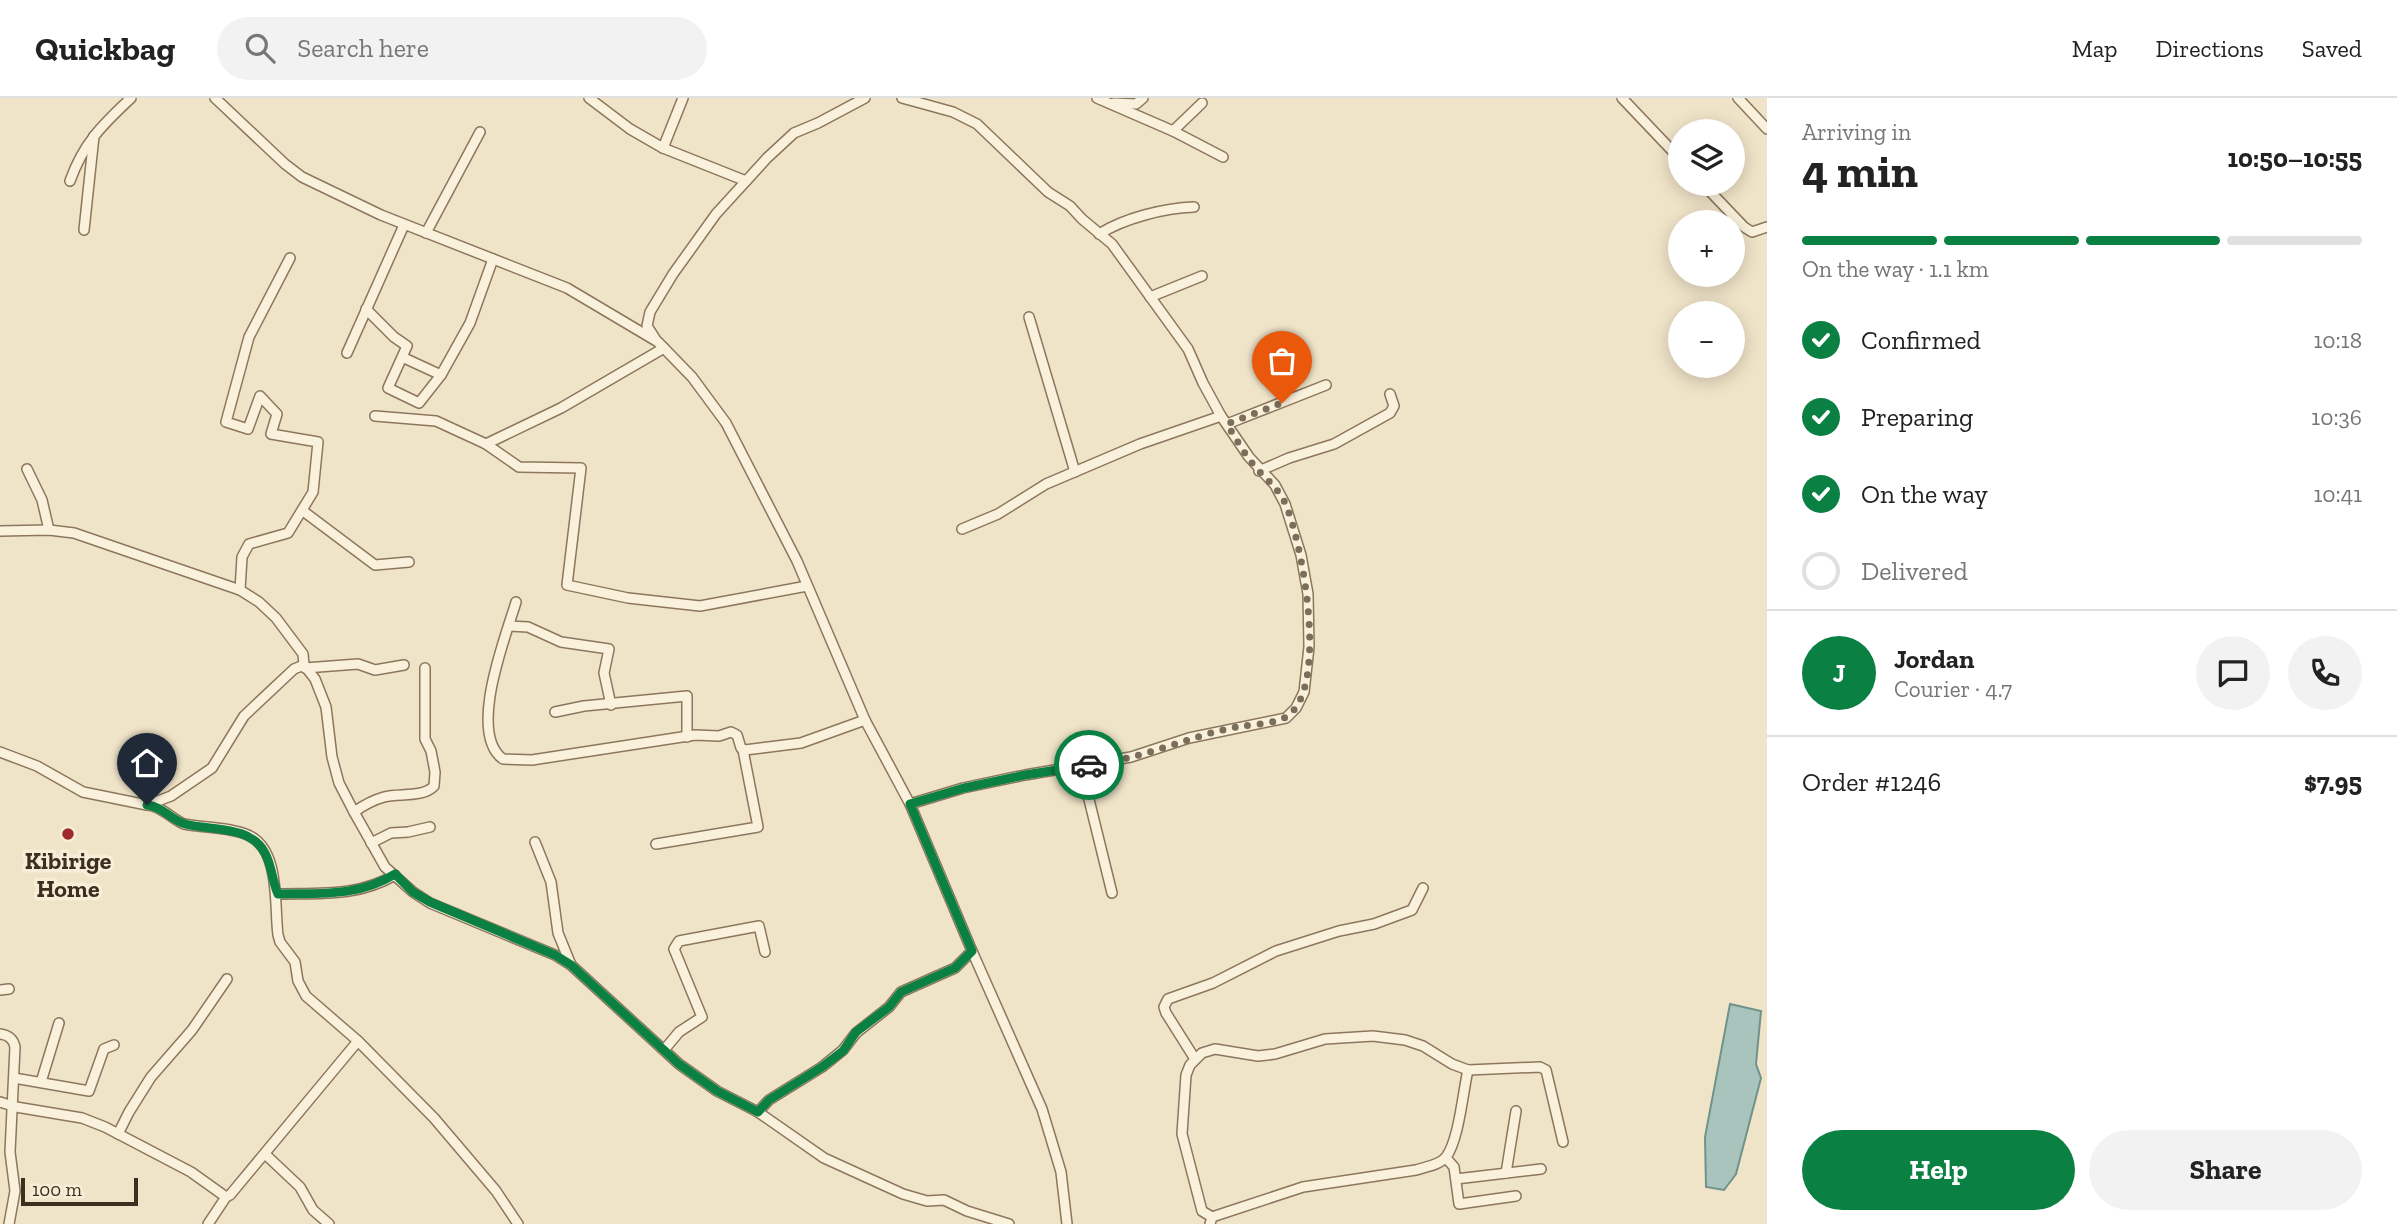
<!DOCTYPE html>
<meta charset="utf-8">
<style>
body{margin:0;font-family:"Zilla Slab",serif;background:#f2f2f2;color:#222;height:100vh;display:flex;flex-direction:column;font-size:26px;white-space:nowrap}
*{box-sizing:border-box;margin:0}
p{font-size:23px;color:#767676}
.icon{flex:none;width:38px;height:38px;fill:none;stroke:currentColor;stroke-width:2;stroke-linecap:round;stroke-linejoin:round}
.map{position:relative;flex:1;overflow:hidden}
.details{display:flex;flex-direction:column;background:#fff;width:630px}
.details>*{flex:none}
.tools{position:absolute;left:1668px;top:21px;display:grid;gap:14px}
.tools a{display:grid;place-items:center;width:77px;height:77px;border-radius:50%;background:#fff;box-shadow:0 4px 18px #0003;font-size:35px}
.scale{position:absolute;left:21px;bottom:18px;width:117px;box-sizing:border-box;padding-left:7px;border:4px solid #3d2e20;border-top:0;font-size:19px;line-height:24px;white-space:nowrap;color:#3d2e20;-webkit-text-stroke:5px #f7eed8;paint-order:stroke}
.pin{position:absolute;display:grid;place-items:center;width:60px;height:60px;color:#fff;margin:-72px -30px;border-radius:50% 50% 50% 0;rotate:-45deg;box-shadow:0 0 7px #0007}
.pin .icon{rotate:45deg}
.courier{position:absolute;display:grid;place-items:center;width:70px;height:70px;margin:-35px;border:5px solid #0b8043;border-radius:50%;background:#fff;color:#222;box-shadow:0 2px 9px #0007}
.overview em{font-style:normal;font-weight:800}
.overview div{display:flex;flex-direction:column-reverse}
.overview{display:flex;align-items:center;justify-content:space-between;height:119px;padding:0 35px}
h1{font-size:46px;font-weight:800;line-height:52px}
.bar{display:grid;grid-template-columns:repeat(4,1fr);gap:10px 7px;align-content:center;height:84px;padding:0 35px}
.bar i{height:9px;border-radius:5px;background:#e0e0e0}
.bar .current{background:#0b8043}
.bar p{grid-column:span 4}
.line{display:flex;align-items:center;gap:18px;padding:0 35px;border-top:2px solid #e0e0e0}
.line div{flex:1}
.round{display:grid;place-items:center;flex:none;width:74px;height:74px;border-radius:37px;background:#f2f2f2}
ol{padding:0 35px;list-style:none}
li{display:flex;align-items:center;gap:21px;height:77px}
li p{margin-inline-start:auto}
li .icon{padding:7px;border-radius:50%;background:#0b8043;color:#fff;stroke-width:4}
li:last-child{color:#767676}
li i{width:38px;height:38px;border:4px solid #e0e0e0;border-radius:50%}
.primary-button{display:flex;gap:14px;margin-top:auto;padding:14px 35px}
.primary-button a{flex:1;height:80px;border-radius:42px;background:#0b8043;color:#fff;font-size:28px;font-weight:800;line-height:80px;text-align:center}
.primary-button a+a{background:#f2f2f2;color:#222}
header{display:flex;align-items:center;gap:42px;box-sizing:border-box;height:98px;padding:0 35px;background:#fff;border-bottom:2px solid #e0e0e0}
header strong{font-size:33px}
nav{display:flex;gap:38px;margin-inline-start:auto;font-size:24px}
.search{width:490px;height:63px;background:#f2f2f2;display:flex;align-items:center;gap:18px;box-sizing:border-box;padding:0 24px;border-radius:38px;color:#767676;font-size:26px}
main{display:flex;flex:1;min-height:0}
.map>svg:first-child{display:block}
.water{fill:#a9c4bc;stroke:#6f938a;stroke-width:2}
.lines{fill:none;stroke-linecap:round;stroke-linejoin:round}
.minor-casing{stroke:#8d765c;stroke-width:12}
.minor{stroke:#faf1dc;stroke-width:9}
.done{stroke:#7c6e5b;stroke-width:7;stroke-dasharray:0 12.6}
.route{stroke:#0b8043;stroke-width:9}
.poi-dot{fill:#9e2a2b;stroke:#f7eed8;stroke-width:2.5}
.labels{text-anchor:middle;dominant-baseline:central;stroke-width:7;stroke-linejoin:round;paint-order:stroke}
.poi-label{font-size:24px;font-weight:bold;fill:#3d2e20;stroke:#f7eed8}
</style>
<header>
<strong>Quickbag</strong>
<div class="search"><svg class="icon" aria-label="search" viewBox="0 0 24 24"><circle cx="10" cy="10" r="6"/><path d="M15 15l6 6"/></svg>Search here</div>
<nav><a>Map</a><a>Directions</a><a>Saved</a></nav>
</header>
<main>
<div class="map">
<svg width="1767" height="1126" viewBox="0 0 1767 1126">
<rect width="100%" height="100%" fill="#f0e4c8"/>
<path class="water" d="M1730,906l31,7 -5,53 5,14 -25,96 -12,16 -18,-3 -1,-50z"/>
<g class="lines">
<g class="minor-casing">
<g id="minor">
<path d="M215,0l70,66 17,13 79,38 186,73 91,54 34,35 34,46 71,138 68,159 45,84 62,147 70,158 19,63 6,52"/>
<path d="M589,0l41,31 33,19 83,33"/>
<path d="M902,0l51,14 24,12 71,68 22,14 12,13 30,25 76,105 15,34 18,33 28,41 26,28 10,19 16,51 7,39 1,53 -5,45 -8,16 -10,10 -97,20 -58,19 -106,18 -62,13 -53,16"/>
<path d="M1097,0l76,33 50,26"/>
<path d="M1622,0l58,61"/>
<path d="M1738,0l29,31"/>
<path d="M1114,5l22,1 7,-6"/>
<path d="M1173,33l29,-28"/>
<path d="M663,50l20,-50"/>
<path d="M70,83c13,-37 32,-56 61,-83"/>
<path d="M1703,86l41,43 8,5 15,-5"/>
<path d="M84,132l10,-94"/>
<path d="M426,135l54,-101"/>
<path d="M1099,136c26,-16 65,-26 95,-27"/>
<path d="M1150,199l52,-21"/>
<path d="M366,211l28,28 13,9 -19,42 31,15 22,-28 -39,-18"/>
<path d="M1029,219l46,155"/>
<path d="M656,242l-9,-14 3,-14 23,-38 43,-60 51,-56 27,-25 24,-10 47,-25"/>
<path d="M347,255l57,-128"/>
<path d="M441,277l29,-52 23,-64"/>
<path d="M375,318l61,5 50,23 75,-36 103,-60"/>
<path d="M1227,326l99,-39"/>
<path d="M486,346l33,23 62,1 -14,117 61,13 72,8 107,-20"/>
<path d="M27,371l15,31 7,30"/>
<path d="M1259,373l30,-13 45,-14 56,-31 4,-7 -4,-12"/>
<path d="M303,413l72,54 34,-3"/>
<path d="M962,431l36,-15 48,-30 94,-40 81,-28"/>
<path d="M0,433l49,-1 25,3 166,57 19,12 17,16 27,36 1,11"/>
<path d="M240,492l2,-33 7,-13 39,-11 25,-41 5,-50 -47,-8 6,-20 -17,-18 -12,33 -22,-7 23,-85 41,-79"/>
<path d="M516,504c-10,34 -49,131 -13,157l29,1 163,-25 24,1 12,-4 6,3 4,13 4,2 56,-7 64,-23"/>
<path d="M509,528l19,1 33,15 48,7 -5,24 7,32"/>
<path d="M305,570l53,-4 17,6 29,-5"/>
<path d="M555,614l29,-6 103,-10v41"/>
<path d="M0,654l37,14 46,26 64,13 24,-9 41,-28 32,-52 50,-47 10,-4 11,14 11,28 6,50 7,26 15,29 31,55 28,25 17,11 125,52 16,10 108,99 38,27 41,21 66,46 79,36 24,7 17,-1 23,11 42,13"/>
<path d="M1081,669l31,126"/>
<path d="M148,707c13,1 24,14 36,19 20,4 46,3 64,11 33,15 26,71 30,100l2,7 15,20 3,19 8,15 52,45 76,77 62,73 22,33"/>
<path d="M354,714c10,-7 19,-12 30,-15 15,-4 39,1 50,-11l1,-14 -4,-21 -6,-12v-71"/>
<path d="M535,744l16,40 7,51 13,32"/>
<path d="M371,745l20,-10 17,-1 22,-5"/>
<path d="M656,746l102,-17 -15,-77"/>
<path d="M276,794l2,2c41,-1 80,3 117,-19"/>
<path d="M0,892l9,-1"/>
<path d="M0,936c8,1 13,4 15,13l-5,105 5,39 -6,33"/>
<path d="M664,952l15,-18 23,-15 -28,-68 5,-8 80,-15 6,26"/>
<path d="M1195,961l-29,-46 -2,-6 4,-8 45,-16 63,-32 63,-20 35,-7 38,-14 11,-22"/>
<path d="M14,980l75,13 15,-42 10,-4"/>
<path d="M41,984l18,-59"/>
<path d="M0,1004l16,5 66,11 23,9 86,45 35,25 4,-2 128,-154"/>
<path d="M758,1014l11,-12 53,-33 21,-17 13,-17 33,-26 12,-15 54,-24 17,-17"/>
<path d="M118,1036l11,-22 22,-35 41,-47 35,-51"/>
<path d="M265,1056l35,33 13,23 16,14"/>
<path d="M1446,1060l8,9 5,37 57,-8"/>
<path d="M1506,1075l10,-62"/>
<path d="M1456,1081l85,-10"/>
<path d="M1212,1119l91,-30 113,-17c9,-3 24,-5 30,-13 13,-17 17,-66 22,-87"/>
<path d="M208,1126l18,-27"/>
<path d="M1210,1126l2,-7 -10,-6 -20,-77 4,-59 4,-10 12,-12 13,-4 43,7 17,-2 50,-15 48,-3 32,4 18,6 29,18 16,6 72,-3 6,3 17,72"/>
</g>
</g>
<use href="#minor" class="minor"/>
</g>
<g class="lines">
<path class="done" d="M1089,667c14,-2 29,-4 42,-8 38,-9 73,-25 112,-31 14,-2 36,-3 46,-11 39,-32 14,-168 -3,-210 -7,-16 -19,-25 -30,-37 -11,-13 -20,-29 -29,-44l55,-21"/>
<path class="route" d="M147,707c15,1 24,15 38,19 27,7 65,1 80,29 7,13 7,28 13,41 42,-1 80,3 117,-20l18,18 17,10 125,53 16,10 108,99 38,27 41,21 11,-12 53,-33 21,-16 13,-19 33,-25 12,-15 54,-24 17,-17 -62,-147 54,-16 61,-13 64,-10"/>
</g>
<circle class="poi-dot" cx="68" cy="736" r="7"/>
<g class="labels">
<g class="poi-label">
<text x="68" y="762">Kibirige<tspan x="68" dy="28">Home</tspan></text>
</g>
</g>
</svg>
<div class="tools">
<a><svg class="icon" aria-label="layers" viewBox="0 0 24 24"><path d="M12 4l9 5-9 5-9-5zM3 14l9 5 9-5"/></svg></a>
<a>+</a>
<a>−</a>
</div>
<div class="scale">100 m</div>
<div class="pin" style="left:1282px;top:305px;background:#ea580c"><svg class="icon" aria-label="bag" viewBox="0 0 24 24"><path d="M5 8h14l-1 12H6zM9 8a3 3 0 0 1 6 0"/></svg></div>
<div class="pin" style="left:147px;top:707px;background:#1f2937"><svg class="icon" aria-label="home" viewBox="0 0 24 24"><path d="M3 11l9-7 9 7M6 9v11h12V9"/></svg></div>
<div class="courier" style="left:1089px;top:667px"><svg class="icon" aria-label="car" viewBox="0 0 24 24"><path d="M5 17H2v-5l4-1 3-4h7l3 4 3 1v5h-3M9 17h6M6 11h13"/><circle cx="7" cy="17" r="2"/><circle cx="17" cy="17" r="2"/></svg></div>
</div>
<section class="details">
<div class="overview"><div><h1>4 min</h1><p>Arriving in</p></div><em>10:50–10:55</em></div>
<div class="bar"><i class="current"></i><i class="current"></i><i class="current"></i><i></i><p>On the way · 1.1 km</p></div>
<ol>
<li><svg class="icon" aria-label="check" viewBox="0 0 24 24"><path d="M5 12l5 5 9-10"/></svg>Confirmed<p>10:18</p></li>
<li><svg class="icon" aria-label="check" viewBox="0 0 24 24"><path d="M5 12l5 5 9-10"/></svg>Preparing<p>10:36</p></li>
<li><svg class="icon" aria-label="check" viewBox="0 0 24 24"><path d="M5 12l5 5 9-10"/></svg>On the way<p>10:41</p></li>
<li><i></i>Delivered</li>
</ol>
<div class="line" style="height:126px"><b class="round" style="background:#0b8043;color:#fff">J</b><div><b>Jordan</b><p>Courier · 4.7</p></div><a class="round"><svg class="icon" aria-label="chat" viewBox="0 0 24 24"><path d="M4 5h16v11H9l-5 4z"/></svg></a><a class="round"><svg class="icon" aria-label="phone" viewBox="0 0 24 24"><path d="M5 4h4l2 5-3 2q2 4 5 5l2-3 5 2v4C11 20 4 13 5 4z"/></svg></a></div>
<div class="line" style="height:91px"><div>Order #1246</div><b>$7.95</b></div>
<div class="primary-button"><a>Help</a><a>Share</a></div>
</section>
</main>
